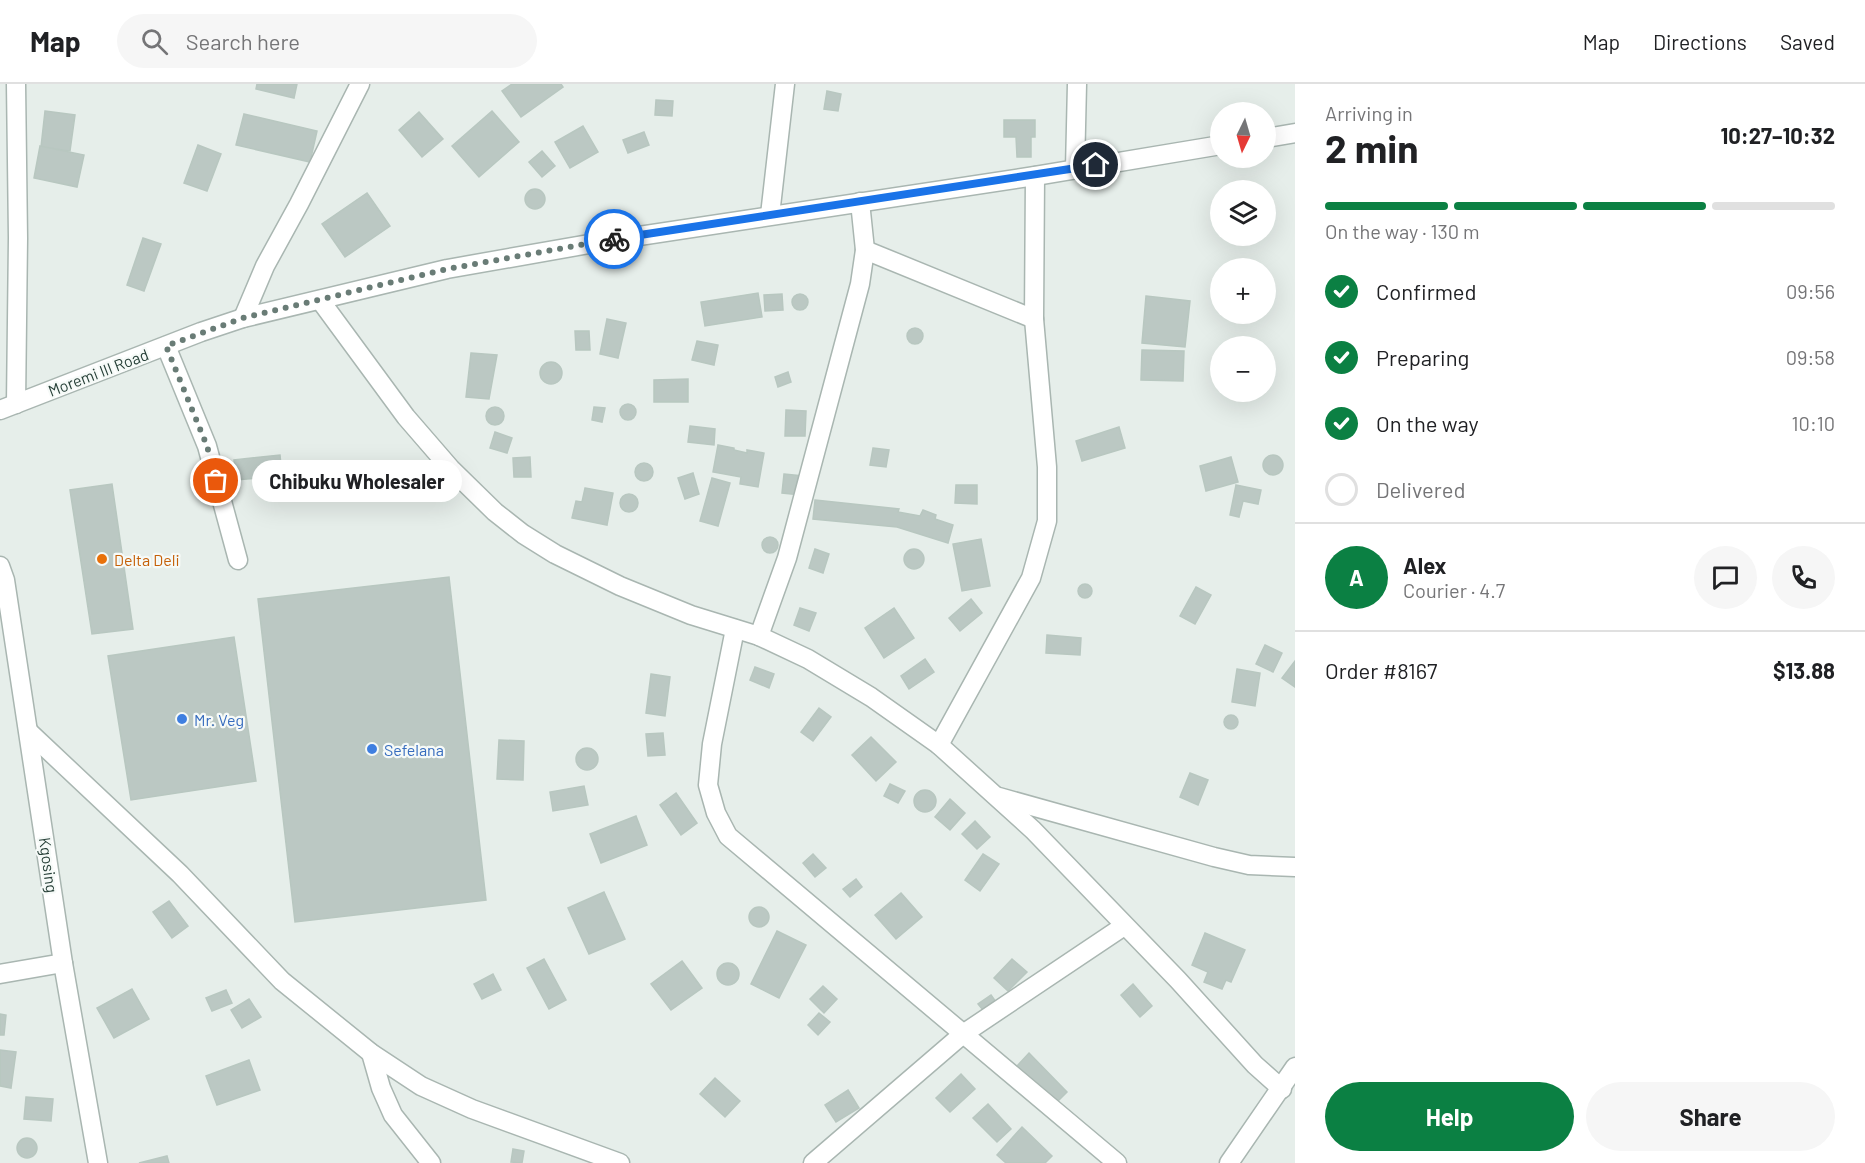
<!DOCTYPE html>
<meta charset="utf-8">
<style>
body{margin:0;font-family:Barlow,sans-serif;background:#f6f6f6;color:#202124;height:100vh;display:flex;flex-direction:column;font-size:22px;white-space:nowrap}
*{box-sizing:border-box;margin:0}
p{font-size:20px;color:#757577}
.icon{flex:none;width:33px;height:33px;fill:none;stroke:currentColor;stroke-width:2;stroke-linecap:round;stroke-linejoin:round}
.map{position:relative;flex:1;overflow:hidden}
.side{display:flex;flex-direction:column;background:#fff;width:570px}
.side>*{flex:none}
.needle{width:39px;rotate:185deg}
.fabs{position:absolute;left:1210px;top:18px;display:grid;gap:12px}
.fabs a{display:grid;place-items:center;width:66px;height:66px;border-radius:50%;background:#fff;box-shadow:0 6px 24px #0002;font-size:30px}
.pin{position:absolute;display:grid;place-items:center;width:51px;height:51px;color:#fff;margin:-26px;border:3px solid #fff;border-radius:50%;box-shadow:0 2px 6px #0007}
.courier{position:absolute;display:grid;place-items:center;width:60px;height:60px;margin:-30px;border:4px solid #1a73e8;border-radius:50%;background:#fff;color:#222;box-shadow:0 2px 8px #0007}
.bubble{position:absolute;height:42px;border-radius:21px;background:#fff;box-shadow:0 6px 24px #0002;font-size:20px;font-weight:700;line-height:42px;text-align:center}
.summary em{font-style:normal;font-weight:700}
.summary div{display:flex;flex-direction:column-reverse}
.summary{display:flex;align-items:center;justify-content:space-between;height:102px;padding:0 30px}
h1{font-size:39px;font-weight:700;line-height:45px}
.bar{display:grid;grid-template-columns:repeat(4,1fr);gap:9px 6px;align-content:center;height:72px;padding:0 30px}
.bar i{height:8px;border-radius:4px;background:#e0e0e0}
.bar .on{background:#0b8043}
.bar p{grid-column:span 4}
.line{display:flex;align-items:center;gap:15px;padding:0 30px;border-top:2px solid #e0e0e0}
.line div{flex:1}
.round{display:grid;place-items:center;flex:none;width:63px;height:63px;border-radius:32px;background:#f6f6f6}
ol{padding:0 30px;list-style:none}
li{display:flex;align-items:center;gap:18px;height:66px}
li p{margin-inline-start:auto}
li .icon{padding:6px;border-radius:50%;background:#0b8043;color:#fff;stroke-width:4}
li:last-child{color:#757577}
li i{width:33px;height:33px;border:3px solid #e0e0e0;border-radius:50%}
.action{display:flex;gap:12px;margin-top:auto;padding:12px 30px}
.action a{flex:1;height:69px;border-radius:36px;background:#0b8043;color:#fff;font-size:24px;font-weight:700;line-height:69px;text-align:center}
.action a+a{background:#f6f6f6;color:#202124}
header{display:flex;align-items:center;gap:36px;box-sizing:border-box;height:84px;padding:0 30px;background:#fff;border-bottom:2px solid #e0e0e0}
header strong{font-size:28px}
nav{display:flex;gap:33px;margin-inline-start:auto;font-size:21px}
.search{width:420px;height:54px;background:#f6f6f6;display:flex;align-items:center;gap:15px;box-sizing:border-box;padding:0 21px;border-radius:33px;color:#757577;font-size:22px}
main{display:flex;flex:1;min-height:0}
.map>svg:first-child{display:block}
.building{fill:#bbc8c3;stroke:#b8c7c0;stroke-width:1.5}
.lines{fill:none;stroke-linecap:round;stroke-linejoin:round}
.minor-casing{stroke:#a9b6b1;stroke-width:21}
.minor{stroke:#fff;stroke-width:18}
.done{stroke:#697c76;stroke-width:6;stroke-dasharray:0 10.8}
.route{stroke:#1a73e8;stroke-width:8}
.food-dot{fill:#e8710a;stroke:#f6faf8;stroke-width:2}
.shop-dot{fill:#3f7fe0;stroke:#f6faf8;stroke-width:2}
.labels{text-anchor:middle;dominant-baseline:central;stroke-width:4.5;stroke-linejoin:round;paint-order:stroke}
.street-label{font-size:16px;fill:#263f37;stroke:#f6faf8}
.food-label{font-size:16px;fill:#c56008;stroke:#f6faf8;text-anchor:start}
.shop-label{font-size:16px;fill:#366cbe;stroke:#f6faf8;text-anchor:start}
</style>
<header>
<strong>Map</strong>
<div class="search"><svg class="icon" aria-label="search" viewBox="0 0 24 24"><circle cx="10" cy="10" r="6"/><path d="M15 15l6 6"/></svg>Search here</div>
<nav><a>Map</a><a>Directions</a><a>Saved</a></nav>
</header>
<main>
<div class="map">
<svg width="1295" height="1079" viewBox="0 0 1295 1079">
<rect width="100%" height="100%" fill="#e6eeea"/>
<g class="building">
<path d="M257,0h40l-3,14 -38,-9z"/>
<path d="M512,0h49l2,3 -42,30 -19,-26z"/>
<path d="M827,7l14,3 -3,17 -14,-2z"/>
<path d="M656,16l17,1 -1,15 -17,-1z"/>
<path d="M45,27l30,4 -5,36 -29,-4z"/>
<path d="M492,27l27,31 -40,35 -27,-31z"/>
<path d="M419,28l24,27 -21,18 -23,-27z"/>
<path d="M244,30l73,17 -7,31 -74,-17z"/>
<path d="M1004,36h31v17h-4v20h-14l-1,-20h-12z"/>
<path d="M583,42l15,26 -28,16 -15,-26z"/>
<path d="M644,48l5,13 -21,8 -5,-13z"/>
<path d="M198,61l23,9 -14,37 -23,-8z"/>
<path d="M40,62l44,9 -7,32 -43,-9z"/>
<path d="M542,67l13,15 -13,11 -13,-15z"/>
<circle cx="535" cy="115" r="10"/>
<path d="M367,109l23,33 -45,31 -23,-33z"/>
<path d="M143,154l18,6 -17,47 -17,-6z"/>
<path d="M758,209l4,24 -57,9 -4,-24z"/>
<circle cx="800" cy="218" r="8"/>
<path d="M782,210l1,16 -18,1 -1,-16z"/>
<path d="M1146,212l44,5 -5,46 -43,-4z"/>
<path d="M607,235l19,4 -8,35 -18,-4z"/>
<circle cx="915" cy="252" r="8"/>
<path d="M575,247h14l1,19h-14z"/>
<path d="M697,257l21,4 -4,20 -22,-5z"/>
<path d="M1142,266l42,1 -1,30 -42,-1z"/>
<path d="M471,269l26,2 -8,44 -23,-2z"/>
<circle cx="551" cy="289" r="11"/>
<path d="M788,288l3,10 -13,5 -3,-10z"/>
<path d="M688,295v23h-34v-22z"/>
<circle cx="628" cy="328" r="8"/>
<circle cx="495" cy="332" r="9"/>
<path d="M594,323l11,1 -3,14 -10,-2z"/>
<path d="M786,326l20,1 -1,25h-20z"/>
<path d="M690,342l25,3 -1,16 -26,-3z"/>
<path d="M1119,343l6,21 -43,13 -6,-20z"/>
<path d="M495,348l17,6 -5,15 -17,-5z"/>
<path d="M718,361l16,3v2l13,3v-3l17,3 -6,34 -18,-3 1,-7 -28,-5z"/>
<path d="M873,364l16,2 -3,17 -16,-2z"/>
<circle cx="1273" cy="381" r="10"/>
<path d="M280,371l2,21 -46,4 -2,-20z"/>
<path d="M530,373l1,20h-17l-1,-19z"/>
<path d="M1231,373l7,25 -32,9 -6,-25z"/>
<circle cx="644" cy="388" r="9"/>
<path d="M693,389l6,21 -14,5 -7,-21z"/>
<path d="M784,390l19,2 -2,19 -19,-2z"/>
<path d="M712,394l18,5 -12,43 -18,-5z"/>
<path d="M112,400l21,145 -41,5 -22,-144z"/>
<path d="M956,401h21v19l-22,-1z"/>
<path d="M1236,401l25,5 -3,14 -15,-3 -4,16 -9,-2z"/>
<path d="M585,404l28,5 -6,32 -35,-7 4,-17 6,1z"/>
<circle cx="629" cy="419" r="9"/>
<path d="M815,416l84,9 -1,3 22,4 3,-6 13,5 -1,4 18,6 -5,18 -51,-16 -84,-8z"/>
<circle cx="770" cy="461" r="8"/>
<path d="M981,455l9,47 -28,5 -9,-47z"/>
<path d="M815,465l14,5 -6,19 -14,-5z"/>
<circle cx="914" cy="475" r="10"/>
<path d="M449,493l37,323 -191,22 -37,-323z"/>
<circle cx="1085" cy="507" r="7"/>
<path d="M1196,503l15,8 -16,29 -15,-8z"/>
<path d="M971,515l11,14 -22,18 -11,-13z"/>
<path d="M800,524l16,5 -7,18 -15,-6z"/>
<path d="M894,524l20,30 -30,20 -19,-30z"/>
<path d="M1047,551l34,3 -1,17 -34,-2z"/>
<path d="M234,553l22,144 -125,19 -23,-144z"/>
<path d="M1265,561l17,8 -9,19 -17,-8z"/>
<path d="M925,575l9,13 -25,17 -8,-13z"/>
<path d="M1295,577v26l-13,-9z"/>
<path d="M755,583l19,7 -5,14 -19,-8z"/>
<path d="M1237,585l23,4 -5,33 -23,-4z"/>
<path d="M651,590l19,3 -5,39 -19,-3z"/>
<path d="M819,624l12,9 -18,24 -12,-9z"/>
<circle cx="1231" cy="638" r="7"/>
<path d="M663,649l2,22 -17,1 -2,-22z"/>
<path d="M871,653l25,25 -20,19 -24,-26z"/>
<path d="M499,656l25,1 -1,39 -26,-1z"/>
<circle cx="587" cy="675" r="11"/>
<path d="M1190,689l18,7 -10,25 -18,-8z"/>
<path d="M890,700l15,7 -7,12 -14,-7z"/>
<path d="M584,702l4,19 -35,6 -3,-19z"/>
<circle cx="925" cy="717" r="11"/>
<path d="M676,709l21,30 -16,12 -21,-30z"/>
<path d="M950,715l15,14 -15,17 -15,-13z"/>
<path d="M636,732l11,29 -46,18 -11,-29z"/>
<path d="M975,737l15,16 -13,12 -15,-15z"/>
<path d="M813,770l13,14 -11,9 -12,-14z"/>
<path d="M983,770l16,10 -19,27 -15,-11z"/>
<path d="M856,795l6,8 -12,10 -7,-8z"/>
<path d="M604,808l21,47 -36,15 -21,-46z"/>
<path d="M901,809l21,24 -26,22 -21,-24z"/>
<path d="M169,817l19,25 -16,12 -19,-26z"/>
<circle cx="759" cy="833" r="10"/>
<path d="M777,847l29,14 -27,53 -28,-14z"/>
<path d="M1205,849l40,17 -14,32 -5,-2 -4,9 -18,-7 4,-10 -16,-7z"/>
<path d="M544,875l22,41 -17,9 -22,-41z"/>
<path d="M1012,875l15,13 -19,19 -14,-13z"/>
<path d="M682,877l20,27 -31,22 -20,-26z"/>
<circle cx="728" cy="890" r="11"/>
<path d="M493,890l8,16 -19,9 -8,-15z"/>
<path d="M1133,900l19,22 -12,11 -19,-22z"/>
<path d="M823,902l14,13 -13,14 -14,-14z"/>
<path d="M132,905l17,30 -35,19 -17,-30z"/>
<path d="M226,906l6,13 -20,8 -6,-13z"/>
<path d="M991,911l5,7 -13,8 -5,-6z"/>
<path d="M249,915l12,18 -19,11 -11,-18z"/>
<path d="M819,929l11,9 -12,13 -10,-10z"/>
<path d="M0,930l6,1 -2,20h-4z"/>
<path d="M0,966l16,2 -5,36 -11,-2z"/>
<path d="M1029,969l38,39 -12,12 -38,-38z"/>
<path d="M249,976l11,30 -43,15 -11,-29z"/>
<path d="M961,990l14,15 -25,23 -14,-14z"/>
<path d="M715,994l25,23 -15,16 -25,-23z"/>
<path d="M848,1006l11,18 -23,14 -11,-17z"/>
<path d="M26,1013l27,2 -2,22 -27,-2z"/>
<path d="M988,1020l23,25 -14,13 -24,-24z"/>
<path d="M1022,1043l30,29 -7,7h-39l-9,-8z"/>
<circle cx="27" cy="1064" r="10"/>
<path d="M513,1065l11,2 -2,12 -11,-1z"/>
<path d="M167,1072l2,7h-30z"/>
</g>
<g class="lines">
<g class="minor-casing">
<g id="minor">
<path d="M16,0l2,154 -2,166"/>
<path d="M1266,54l29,-5"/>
<path d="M1075,85l2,-85"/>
<path d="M770,131l15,-131"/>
<path d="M865,166l169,69"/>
<path d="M320,216l86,117 45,52 44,43 28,22 32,20 65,32 71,29 68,21 49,23 63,38 68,48 94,85 145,150 77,85 27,24"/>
<path d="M243,234l22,-52 34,-62 61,-120"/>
<path d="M166,262l41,100 31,114"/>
<path d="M0,326l201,-78 42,-14 204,-49 159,-28 429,-65 186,-31"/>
<path d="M0,482l5,14 58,383 35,200"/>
<path d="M735,545l-23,115 -4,41 8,28 12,23 389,327"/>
<path d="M759,552l28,-78 73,-274 5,-34 -5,-48"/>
<path d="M29,648l151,142 102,107 89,72 50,33 51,23 148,54"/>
<path d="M939,661l92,-167 16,-57v-54l-13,-148 1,-143"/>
<path d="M999,713l215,60 35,8 46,2"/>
<path d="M0,890l63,-11"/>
<path d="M371,969l10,35 12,27 38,48"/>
<path d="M813,1079l150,-129 161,-108"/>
<path d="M1229,1079l66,-96"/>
</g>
</g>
<use href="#minor" class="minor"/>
</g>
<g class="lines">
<path class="done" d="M216,397l-9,-35 -41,-100 77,-28 204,-49 167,-30"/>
<path class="route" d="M614,155l482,-74"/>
</g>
<circle class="food-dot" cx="102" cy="475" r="6"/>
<g class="shop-dot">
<circle cx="182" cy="635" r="6"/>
<circle cx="372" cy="665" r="6"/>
</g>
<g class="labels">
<g class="street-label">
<text transform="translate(98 288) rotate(-21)">Moremi III Road</text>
<text transform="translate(49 781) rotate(82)">Kgosing</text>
</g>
<g class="food-label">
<text x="114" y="475">Delta Deli</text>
</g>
<g class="shop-label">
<text x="194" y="635">Mr. Veg</text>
<text x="384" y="665">Sefelana</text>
</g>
</g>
</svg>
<div class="fabs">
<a><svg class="needle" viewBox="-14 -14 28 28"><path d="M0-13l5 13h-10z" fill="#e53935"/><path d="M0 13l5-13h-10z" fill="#757577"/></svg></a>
<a><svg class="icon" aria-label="layers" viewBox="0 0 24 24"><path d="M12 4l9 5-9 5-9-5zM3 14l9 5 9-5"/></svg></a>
<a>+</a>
<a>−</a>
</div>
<div class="pin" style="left:216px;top:397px;background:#ea580c"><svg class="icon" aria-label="bag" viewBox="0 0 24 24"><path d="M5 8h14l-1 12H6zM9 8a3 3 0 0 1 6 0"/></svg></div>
<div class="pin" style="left:1096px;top:81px;background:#1f2937"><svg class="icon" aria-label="home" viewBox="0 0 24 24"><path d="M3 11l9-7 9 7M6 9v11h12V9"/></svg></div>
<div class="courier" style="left:614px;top:155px"><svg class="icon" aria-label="bike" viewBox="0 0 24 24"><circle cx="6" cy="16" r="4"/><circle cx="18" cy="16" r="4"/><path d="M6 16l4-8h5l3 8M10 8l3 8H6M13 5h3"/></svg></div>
<div class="bubble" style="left:252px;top:376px;width:210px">Chibuku Wholesaler</div>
</div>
<section class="side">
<div class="summary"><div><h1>2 min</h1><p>Arriving in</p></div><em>10:27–10:32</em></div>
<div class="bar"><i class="on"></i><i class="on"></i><i class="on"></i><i></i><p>On the way · 130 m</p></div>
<ol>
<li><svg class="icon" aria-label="check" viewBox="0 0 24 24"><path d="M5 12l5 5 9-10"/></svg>Confirmed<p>09:56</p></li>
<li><svg class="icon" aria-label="check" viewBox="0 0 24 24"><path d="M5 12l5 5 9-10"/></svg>Preparing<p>09:58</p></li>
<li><svg class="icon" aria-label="check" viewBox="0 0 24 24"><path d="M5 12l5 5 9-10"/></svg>On the way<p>10:10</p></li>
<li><i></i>Delivered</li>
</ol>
<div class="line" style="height:108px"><b class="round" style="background:#0b8043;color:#fff">A</b><div><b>Alex</b><p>Courier · 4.7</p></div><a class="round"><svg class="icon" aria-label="chat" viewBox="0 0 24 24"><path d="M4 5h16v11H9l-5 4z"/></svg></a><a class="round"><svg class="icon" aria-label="phone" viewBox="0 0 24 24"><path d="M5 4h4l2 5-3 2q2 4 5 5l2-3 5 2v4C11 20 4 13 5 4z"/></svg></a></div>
<div class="line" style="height:78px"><div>Order #8167</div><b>$13.88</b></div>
<div class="action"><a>Help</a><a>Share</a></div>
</section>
</main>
